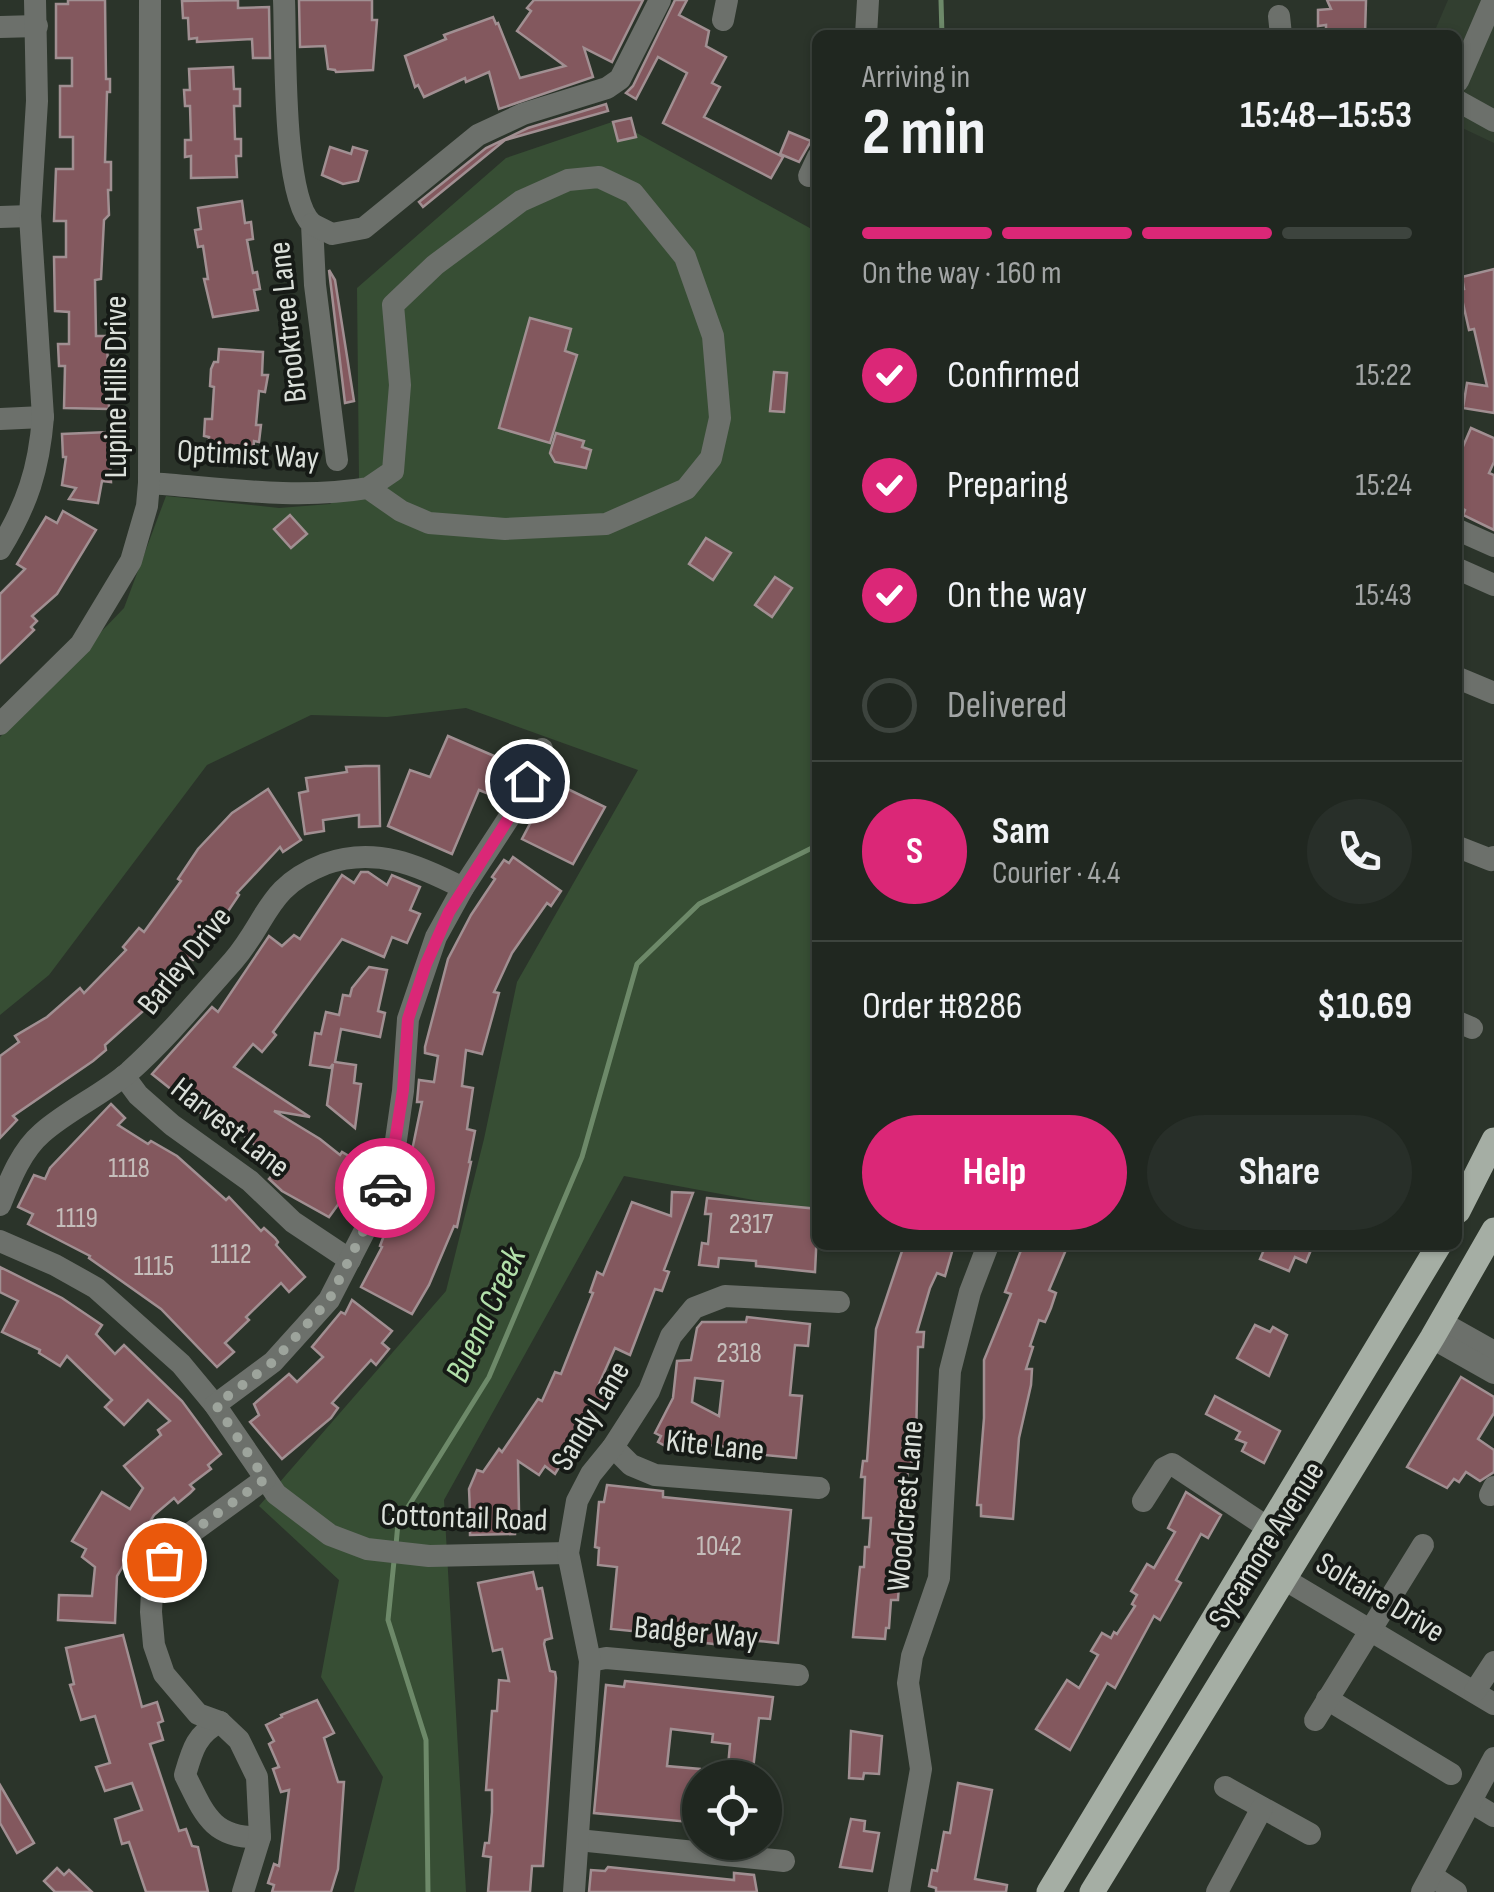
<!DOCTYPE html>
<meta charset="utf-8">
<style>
body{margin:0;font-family:"Sofia Sans Condensed",sans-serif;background:#282f29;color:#f1f3f6;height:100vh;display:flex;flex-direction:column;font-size:38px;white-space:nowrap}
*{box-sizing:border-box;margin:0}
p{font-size:32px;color:#a2a5a5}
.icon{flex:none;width:55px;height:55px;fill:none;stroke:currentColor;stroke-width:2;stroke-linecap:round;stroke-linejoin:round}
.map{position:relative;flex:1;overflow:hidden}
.side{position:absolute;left:812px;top:30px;width:650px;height:1220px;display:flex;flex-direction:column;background:#202720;border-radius:15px;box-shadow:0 2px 8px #0004,0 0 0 2px #3d443e}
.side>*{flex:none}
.tools{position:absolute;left:682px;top:1760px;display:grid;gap:20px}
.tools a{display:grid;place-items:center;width:100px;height:100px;border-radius:50%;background:#202720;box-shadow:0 2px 8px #0004,0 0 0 2px #3d443e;font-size:50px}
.pin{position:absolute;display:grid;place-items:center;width:85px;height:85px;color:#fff;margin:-42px;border:5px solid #fff;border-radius:50%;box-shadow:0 2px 10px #0007}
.courier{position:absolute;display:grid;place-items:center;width:100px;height:100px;margin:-50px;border:8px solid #db2777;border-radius:50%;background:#fff;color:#222;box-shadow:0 2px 12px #0007}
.headline em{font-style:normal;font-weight:700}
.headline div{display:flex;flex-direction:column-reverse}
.headline{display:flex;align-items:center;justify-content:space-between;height:170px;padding:0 50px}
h1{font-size:65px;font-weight:700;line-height:75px}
.bar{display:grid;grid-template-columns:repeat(4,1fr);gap:15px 10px;align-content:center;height:120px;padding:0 50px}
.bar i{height:12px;border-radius:8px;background:#3d443e}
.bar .selected{background:#db2777}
.bar p{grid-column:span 4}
.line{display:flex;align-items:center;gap:25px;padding:0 50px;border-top:2px solid #3d443e}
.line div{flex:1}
.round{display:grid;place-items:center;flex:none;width:105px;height:105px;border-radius:52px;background:#282f29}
ol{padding:0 50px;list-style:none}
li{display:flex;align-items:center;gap:30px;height:110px}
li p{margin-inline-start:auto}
li .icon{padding:10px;border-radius:50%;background:#db2777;color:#fff;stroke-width:4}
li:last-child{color:#a2a5a5}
li i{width:55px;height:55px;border:5px solid #3d443e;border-radius:50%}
.action{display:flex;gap:20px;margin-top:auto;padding:20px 50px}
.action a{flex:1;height:115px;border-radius:60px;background:#db2777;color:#fff;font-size:40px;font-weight:700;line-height:115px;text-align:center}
.action a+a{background:#282f29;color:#f1f3f6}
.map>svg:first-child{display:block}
.built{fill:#323f30}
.green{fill:#374e34}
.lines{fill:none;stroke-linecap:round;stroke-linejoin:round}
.stream{stroke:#6d8969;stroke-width:5}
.building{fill:#83585e;stroke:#a18f92;stroke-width:2.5;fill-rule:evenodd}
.minor{stroke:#6c706b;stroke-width:22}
.major{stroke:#a5aea4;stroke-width:25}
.done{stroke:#9da49c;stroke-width:10;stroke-dasharray:0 18}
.route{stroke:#db2777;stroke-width:12}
.labels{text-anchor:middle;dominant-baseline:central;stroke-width:8;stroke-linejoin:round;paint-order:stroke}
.number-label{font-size:28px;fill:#c5bebb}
.street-label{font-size:32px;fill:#dbe0da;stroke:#161a16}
.water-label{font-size:35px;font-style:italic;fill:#b2e0aa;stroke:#161a16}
</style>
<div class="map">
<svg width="1494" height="1892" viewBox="0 0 1494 1892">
<rect width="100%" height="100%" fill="#2b342a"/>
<path class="built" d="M1448,0h46v143l-36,-17v-91h-25z"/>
<path class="green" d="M615,121l202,111v980l-193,-36 -180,324 22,392h-112l29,-115 -62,-100 18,-97 -80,-74 187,-215 38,-152 33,-157 121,-212 -172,-62 -79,9 -76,-2 -104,50 -158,210 -49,40v-278l124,-129 42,-112 113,12 51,-4 29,-23 -2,-193 149,-130z"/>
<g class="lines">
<g class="stream">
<path d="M941,0l1,35"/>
<path d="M396,1545l2,-22 91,-146 93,-220 55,-193 62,-60 119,-59"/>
<path d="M394,1561l-6,59 38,120 2,152"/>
</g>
</g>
<g class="building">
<path d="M68,0h37l1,79h4v13h-3l-2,70h6v28h-3l1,25 -5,5 -3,59 -6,1 1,56h11l2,73 -45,-1 1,-42h-6l-1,-22h11v-32l-14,-1 -1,-54h12v-36h-12l2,-52h17v-32h-13v-51h12v-28h-16v-54h12z"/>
<path d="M238,0v8l31,-1 1,51h-17l-1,-19 -55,3v-4l-8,1 -1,-21h-5l-1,-17z"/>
<path d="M299,0h73v20h5l-4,50 -37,2 -1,-2 -7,-1 -3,-23 -25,1z"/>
<path d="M534,0h109l-31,62 -28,-14 9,29 -94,32 -10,-37 -23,10 -1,-4 -41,19 -6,-12 -3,2 -10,-31 41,-17 -2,-4 49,-18 3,7 2,-1 22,55 45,-12 -48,-35 14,-20 -4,-3z"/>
<path d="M675,0h12l-8,15 30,16 -3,15 20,11 -14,26 8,4 -16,30 79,40 -12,21 -108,-55 24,-50 -29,-16 -22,42 -10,-6 7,-7z"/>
<path d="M1327,0h39l-1,35h-39v-10l-8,1v-16l13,-1z"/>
<path d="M233,67l1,22h6v17h-6l1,33h6v17h-5l1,21 -46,1v-22l-6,1v-17h6l-1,-34h-5l-1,-16h6l-1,-21z"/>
<path d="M606,104l2,7 -103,29 -82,67 -4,-5 67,-54 42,-20z"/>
<path d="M631,118l5,19 -18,4 -5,-19z"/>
<path d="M789,132l22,9 -12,21 -19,-8z"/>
<path d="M330,147l21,7 2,-7 14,4 -9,30 -15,3 -21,-9z"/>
<path d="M242,201l3,22 6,-1 2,17 -6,1 6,33 4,-1 3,17 -6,1 4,20 -45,7 -9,-38h4l-5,-33 -5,1 -3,-17 6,-1 -3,-21z"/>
<path d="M1494,269v144l-31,-5 4,-25 20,3 -13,-57 -5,1 -9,-40 4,-1 -2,-12z"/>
<path d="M329,270l6,10 19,121 -9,2z"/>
<path d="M530,318l41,11 -6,22 12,4 -27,88 -51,-15z"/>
<path d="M219,349l44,3 -1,23h6l-3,17 -6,-1 -3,34h5l-2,17 -5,-1 -2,21 -45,-4 2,-21 -5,-1 1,-17h7l2,-32 -4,-1 1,-17 3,-7h4z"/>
<path d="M774,372l13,1 -3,39 -14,-1z"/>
<path d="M1471,428l23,10v24l-5,11 5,2v55l-31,-15 2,-5 -7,-4v-48z"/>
<path d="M109,432l2,50 -9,-1 -4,22 -29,-4 7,-11 -14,-3 4,-28h-3l-1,-23z"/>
<path d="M556,433l28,8 -2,6 9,3 -5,18 -31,-6 -5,-9z"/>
<path d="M63,511l33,19 -39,64 -25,22 5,5 -6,6 3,3 -34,33v-69l25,-25 -8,-5 29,-47 11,6z"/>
<path d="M290,515l17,19 -16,14 -17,-19z"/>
<path d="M706,538l25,15 -18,27 -24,-16z"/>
<path d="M775,577l17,11 -20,29 -17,-12z"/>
<path d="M448,736l53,23 -7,15 6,2 -9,19 -12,-5 -27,64 -64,-28 22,-56 20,7z"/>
<path d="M365,766h14l1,60 -21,1v-12l-36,5 1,11 -19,3 -6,-41 9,-2 -2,-13 41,-6 -1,-5z"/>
<path d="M545,778l60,29 -32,57 -51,-25 21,-40 -7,-2z"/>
<path d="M268,789l33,51 -18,12 -3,-5 -43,46 2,2 -41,61 -5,4 -3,-2 -18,21 3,3 -12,15 -2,-2 -56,50 1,5 -13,11 -80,55 4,4 -17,18v-82l19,-14 -4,-6 32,-19 33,-29 4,5 42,-43 -3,-3 16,-19 5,4 37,-51 -3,-2 20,-30 34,-36z"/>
<path d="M513,857l48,34 -10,15 -4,-3 -35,50 -18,39 5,1 -17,61 -16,-4 -4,36 11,2 -6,41 8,2 -6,31h2l-14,65 -3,-1 -25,59 -17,29 -51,-27 21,-40 -2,-1 27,-71 15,-73h-5l2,-22 15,2 4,-26 -13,-3v-6l23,-88 23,-44 24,-36 -3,-2 12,-17 5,3z"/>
<path d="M361,872h7l19,13 5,-10 28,12 -10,23 10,4 -13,29 -15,-6 -8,20 -42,-18 -69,93 3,3 -14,17 -9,-8 -19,23 76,50 -36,-6 46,28 20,16 2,-3 17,10 -15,26 4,3 -19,26 -47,-26 -13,-12 6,-7 -15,-12 5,-6 -38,-33 -4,5 -21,-12 -50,-40 60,-67 6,5 51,-76 13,10 12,-11 6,4 42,-64 12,8z"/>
<path d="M369,967l18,3 -9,41 7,2 -5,24 -39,-8 -6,33 21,3 -2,18 7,1 -6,44 -28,-23 6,-41 -3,4 -20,-3 5,-32 6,1 5,-22 13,3 4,-20 7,1 2,-8z"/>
<path d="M111,1104l14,14 -7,7 30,19 3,-3 26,15 49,44 3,-3 32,34 3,-3 11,10 3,4 -2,3 29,32 -16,15 -8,-9 -35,34 3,3 -24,23 9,9 -17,15 -56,-58 -72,-51 1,-2 -62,-32 5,-10 -15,-7 16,-32 11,4 5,-11z"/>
<path d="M672,1192l21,1 -29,77 5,2 -7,19 -7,-2 -25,66 -15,-7 -16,36 14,6 -7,18 -12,-5 -23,33 5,3 -21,35 -10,-8 -6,9 -21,-14 1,50 6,6 -10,9v8l-45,1v-11l-6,-6 6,-6 -1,-23 8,-19 6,2 16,-23 3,3 36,-53 4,2 13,-29 6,2 32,-81 -3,-1 7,-20 6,3 29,-73 39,14z"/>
<path d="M707,1198l111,11 -3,63 -59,-6v-5l-37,-3 -1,9 -19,-2 3,-22 6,1 3,-30h-6z"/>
<path d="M904,1245h50l-9,31 -8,-3 -7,15 -13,44h7l-1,15h-5l-2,95 -3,-1 -2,28h-3l-3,36h6l-4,79 -8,1 -1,15h-7l-2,28h-3l-1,11 -32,-2 7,-70h4l1,-20h4l2,-29h-8l2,-41h-4l2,-16h4l9,-132z"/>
<path d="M1023,1245h45l-19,45 7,3 -5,15 -6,14 -6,-2 -9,26 3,1 -7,22h6l-1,16 -12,53 -6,81 -32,-3v-11h-4l7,-87v-58l27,-66 -6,-2z"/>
<path d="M1266,1245h47l-7,17 -11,-5 -6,14 -29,-12z"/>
<path d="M0,1267l62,31 40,27 -6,9 19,20 9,-9 58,56 39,53 -13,11 3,4 -21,16 4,4 -4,4 -12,10 -4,-5 -20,17 -37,61 -2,47 -57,-3 1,-25 33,1 3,-29 -13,-10 4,-8 -14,-8 30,-49 28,17 13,-21 -19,-22 37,-31 -3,-5 12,-9 -22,-21 -24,25 -19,-18 7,-7 -45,-44 -7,10 -21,-13 1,-3 -38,-18 16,-31 -18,-9z"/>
<path d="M352,1300l40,31 -10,12 7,6 -13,16 -5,-5 -39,43 6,5 -7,10 -49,41 -32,-37 9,-7 -5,-11 35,-30 8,8 26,-25 -11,-10 29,-35 4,2z"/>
<path d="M747,1317l63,7 -2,22 -13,-1 -5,50 12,1 -6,62 -62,-6v-5l-28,-2 -2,5 -19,-10 -7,13 -20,-11 3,-6 -6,-3 18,-35 4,-37 14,-1 6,-32 5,-6h44zM695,1378l28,3 -4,35 -27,-14z"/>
<path d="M1255,1325l15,7 3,-5 14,8 -18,41 -32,-18z"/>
<path d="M1461,1377l33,20v16l-16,26 16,11v22l-14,9 -14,-9 -7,10 -5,-3 -7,9 -40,-21z"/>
<path d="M1215,1396l65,35 -16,32 -22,-12 4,-8 -10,-4 4,-7 -34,-18z"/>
<path d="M607,1485l56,6v6l128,13 -13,133 -19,-2v-5l-36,-3 -1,12 -50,-6v-4l-61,-6 6,-62 -19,-2 1,-17 -4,-1 4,-45h5z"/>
<path d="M1186,1492l35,23 -13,23 -7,-4 -25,46 5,3 -21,37 -6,-4 -39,72 -8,-5 -37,67 -34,-21 31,-49 12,8 19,-33 -7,-4 11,-18 9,5 3,-6 3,2 18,-28 -3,-2 5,-9 -6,-4 16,-27 7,4 21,-36 -7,-4z"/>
<path d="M533,1572l4,17 5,-1 10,50 -7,2 -1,4 6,27 5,1 1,6 -13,188h-11l-2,26h-42l3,-35 -8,-1 2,-13h4l3,-31v-22h-6l6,-79h5l2,-31 10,1 -7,-32 -9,2 -15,-68z"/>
<path d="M123,1635l19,72 15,-5 6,19 -5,2 5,17 -13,4 29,87 7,-2 6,17 6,1 10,45h-62l-17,-50 -7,2 -7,-25 27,-9 -10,-27 -27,8 -9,-24 14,-4 -15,-47 -14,4 -11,-35 4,-1 -8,-36z"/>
<path d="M625,1681l148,16 -3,22 -11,-1 -7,60h-25l3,-34 -18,-2 1,-8 -42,-5 -4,37 33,3v54l-106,-10 12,-128 18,2z"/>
<path d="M317,1700l17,33 -10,5 14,44h6l-6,87 -7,23h-59l2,-7 -6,-2 6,-19 5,2 10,-76 -8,2 -8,-23 6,-2 -10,-23 5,-3 -8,-16 16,-8 -1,-2z"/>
<path d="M851,1731l31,5 -3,38 -15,-1 -1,6 -14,-1z"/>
<path d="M958,1783l34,7 -17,89 32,6 -1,7h-70v-4l-7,-2 3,-16 5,1 7,-39 6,1z"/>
<path d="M0,1785l34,58 -17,10 -17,-30z"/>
<path d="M851,1819l14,2 -1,10 15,2 -7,38 -32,-4z"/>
<path d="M608,1867l126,13v-7l20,2 3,17h-168l2,-22 14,1z"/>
<path d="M57,1868l7,7 5,-5 23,22h-37l-11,-11z"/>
</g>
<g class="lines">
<g class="minor">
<path d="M284,0c2,45 -2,197 28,224l3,61 22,175"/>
<path d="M1279,16l2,19"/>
<path d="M723,20l4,-20"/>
<path d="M0,27l37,-1"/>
<path d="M866,35l2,-35"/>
<path d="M1458,81l35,-81"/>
<path d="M1458,101l36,20"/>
<path d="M809,176l9,-19"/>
<path d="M0,217l30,-1"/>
<path d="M312,224l20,10 32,-6 114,-93 45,-21 84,-26 13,-9 40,-79"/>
<path d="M0,419l43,-2"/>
<path d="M149,483c72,5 147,17 219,5l33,23 28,12 76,6 101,-5 80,-35 25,-31 9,-40 -7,-82 -28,-79 -52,-64 -34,-16 -31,3 -47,21 -86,64 -42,40 7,80 -7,86 -25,17"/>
<path d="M1458,530l36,16"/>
<path d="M0,549c27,-44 39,-80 43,-132l-13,-201 7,-115 -2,-101"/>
<path d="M1458,569l36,16"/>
<path d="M1458,678l36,15"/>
<path d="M0,724l81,-80 50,-83 16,-55 2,-23 1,-483"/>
<path d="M1458,847l33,13 3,-3"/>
<path d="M1458,1022l14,6"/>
<path d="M124,1076l14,19 34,30 78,56 43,41 57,38"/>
<path d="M0,1205c10,-25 21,-54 42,-72 26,-23 60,-38 87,-61 38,-34 70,-73 104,-111 36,-42 33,-74 92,-97 50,-18 93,1 138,24"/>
<path d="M0,1241l55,24 41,23 85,76 34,41 61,89 54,41 37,14 62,7 139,-3"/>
<path d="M1441,1322l53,30"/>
<path d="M1432,1338l62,35"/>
<path d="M215,1405l58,-43 56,-62 53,-103 11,-36 10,-70 5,-72 28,-82 27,-49 49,-75 30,-64"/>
<path d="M613,1447l18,18 24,10 164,13"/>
<path d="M1490,1495l4,-8"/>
<path d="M1143,1501l21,-33 8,-4 98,65"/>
<path d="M1284,1579l210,125"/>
<path d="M590,1661l16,-3 192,17"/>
<path d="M1475,1691l19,-29"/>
<path d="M1327,1699l124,75"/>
<path d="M1315,1720l108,-175"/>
<path d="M220,1722c-24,12 -28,29 -35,53 19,38 27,64 75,62"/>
<path d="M1225,1787l85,47"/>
<path d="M1471,1802l23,14"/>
<path d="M578,1840l206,21"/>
<path d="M1432,1876l24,16"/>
<path d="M243,1892l17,-55 -3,-60 -18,-37 -19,-18 -22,-8 -34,-40 -10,-29 -3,-33 1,-21 12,-31 17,-20 84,-61"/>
<path d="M574,1892l16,-231 -22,-108 9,-52 14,-27 22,-27 36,-56 22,-55 23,-28 31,-12 114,6"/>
<path d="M899,1892l22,-123 -13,-86 4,-27 27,-78 11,-207 20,-79 18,-47"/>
<path d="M1217,1892l45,-84"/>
<path d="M1422,1892l72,-134"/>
</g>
<g class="major">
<path d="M1458,1211l36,-71"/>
<path d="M1049,1892l390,-647"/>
<path d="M1092,1892l340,-554 62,-108"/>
</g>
</g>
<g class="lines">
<path class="done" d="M164,1560l17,-20 84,-61 -49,-74 57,-43 56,-62 56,-112"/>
<path class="route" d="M385,1188l7,-27 11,-71 5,-71 18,-55 23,-52 63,-99 15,-32"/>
</g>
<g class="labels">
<g class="number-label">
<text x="129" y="1168">1118</text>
<text x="77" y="1218">1119</text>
<text x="751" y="1224">2317</text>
<text x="231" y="1254">1112</text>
<text x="154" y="1266">1115</text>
<text x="739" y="1353">2318</text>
<text x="719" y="1546">1042</text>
</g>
<g class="street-label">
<text transform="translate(288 322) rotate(-96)">Brooktree Lane</text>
<text transform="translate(116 387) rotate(-90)">Lupine Hills Drive</text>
<text transform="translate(248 455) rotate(3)">Optimist Way</text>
<text transform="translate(185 961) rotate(-51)">Barley Drive</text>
<text transform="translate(230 1128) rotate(38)">Harvest Lane</text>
<text transform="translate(591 1416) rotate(-59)">Sandy Lane</text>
<text transform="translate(715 1446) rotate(6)">Kite Lane</text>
<text transform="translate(906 1506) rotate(-85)">Woodcrest Lane</text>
<text transform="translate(464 1518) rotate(2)">Cottontail Road</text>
<text transform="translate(1267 1545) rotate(-58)">Sycamore Avenue</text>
<text transform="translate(1380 1598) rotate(31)">Soltaire Drive</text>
<text transform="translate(696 1633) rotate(5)">Badger Way</text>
</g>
<g class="water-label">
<text transform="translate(486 1315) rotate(-65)">Buena Creek</text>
</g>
</g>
</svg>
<div class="tools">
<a><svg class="icon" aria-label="locate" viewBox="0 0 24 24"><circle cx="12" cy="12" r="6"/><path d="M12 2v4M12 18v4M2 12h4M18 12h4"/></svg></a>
</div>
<div class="pin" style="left:164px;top:1560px;background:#ea580c"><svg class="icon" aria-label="bag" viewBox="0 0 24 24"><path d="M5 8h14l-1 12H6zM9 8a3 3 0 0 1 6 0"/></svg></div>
<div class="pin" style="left:527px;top:781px;background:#1f2937"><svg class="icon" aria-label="home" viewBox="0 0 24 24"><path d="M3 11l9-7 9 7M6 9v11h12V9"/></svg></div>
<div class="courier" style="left:385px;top:1188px"><svg class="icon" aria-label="car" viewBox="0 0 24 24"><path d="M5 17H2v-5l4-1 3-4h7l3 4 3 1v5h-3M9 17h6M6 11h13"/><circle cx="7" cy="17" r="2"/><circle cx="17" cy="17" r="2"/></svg></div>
<section class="side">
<div class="headline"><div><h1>2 min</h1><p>Arriving in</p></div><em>15:48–15:53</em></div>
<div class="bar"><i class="selected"></i><i class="selected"></i><i class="selected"></i><i></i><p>On the way · 160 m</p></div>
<ol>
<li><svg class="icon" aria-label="check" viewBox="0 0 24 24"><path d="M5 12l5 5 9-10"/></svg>Confirmed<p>15:22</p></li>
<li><svg class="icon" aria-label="check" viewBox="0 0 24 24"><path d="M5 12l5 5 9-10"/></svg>Preparing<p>15:24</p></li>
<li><svg class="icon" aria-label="check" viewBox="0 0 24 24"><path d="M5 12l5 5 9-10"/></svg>On the way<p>15:43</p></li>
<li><i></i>Delivered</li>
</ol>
<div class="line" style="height:180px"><b class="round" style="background:#db2777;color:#fff">S</b><div><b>Sam</b><p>Courier · 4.4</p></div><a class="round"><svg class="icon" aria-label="phone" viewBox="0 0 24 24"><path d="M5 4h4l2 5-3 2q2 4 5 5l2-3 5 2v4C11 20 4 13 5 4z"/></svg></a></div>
<div class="line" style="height:130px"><div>Order #8286</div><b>$10.69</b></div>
<div class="action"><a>Help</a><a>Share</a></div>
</section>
</div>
